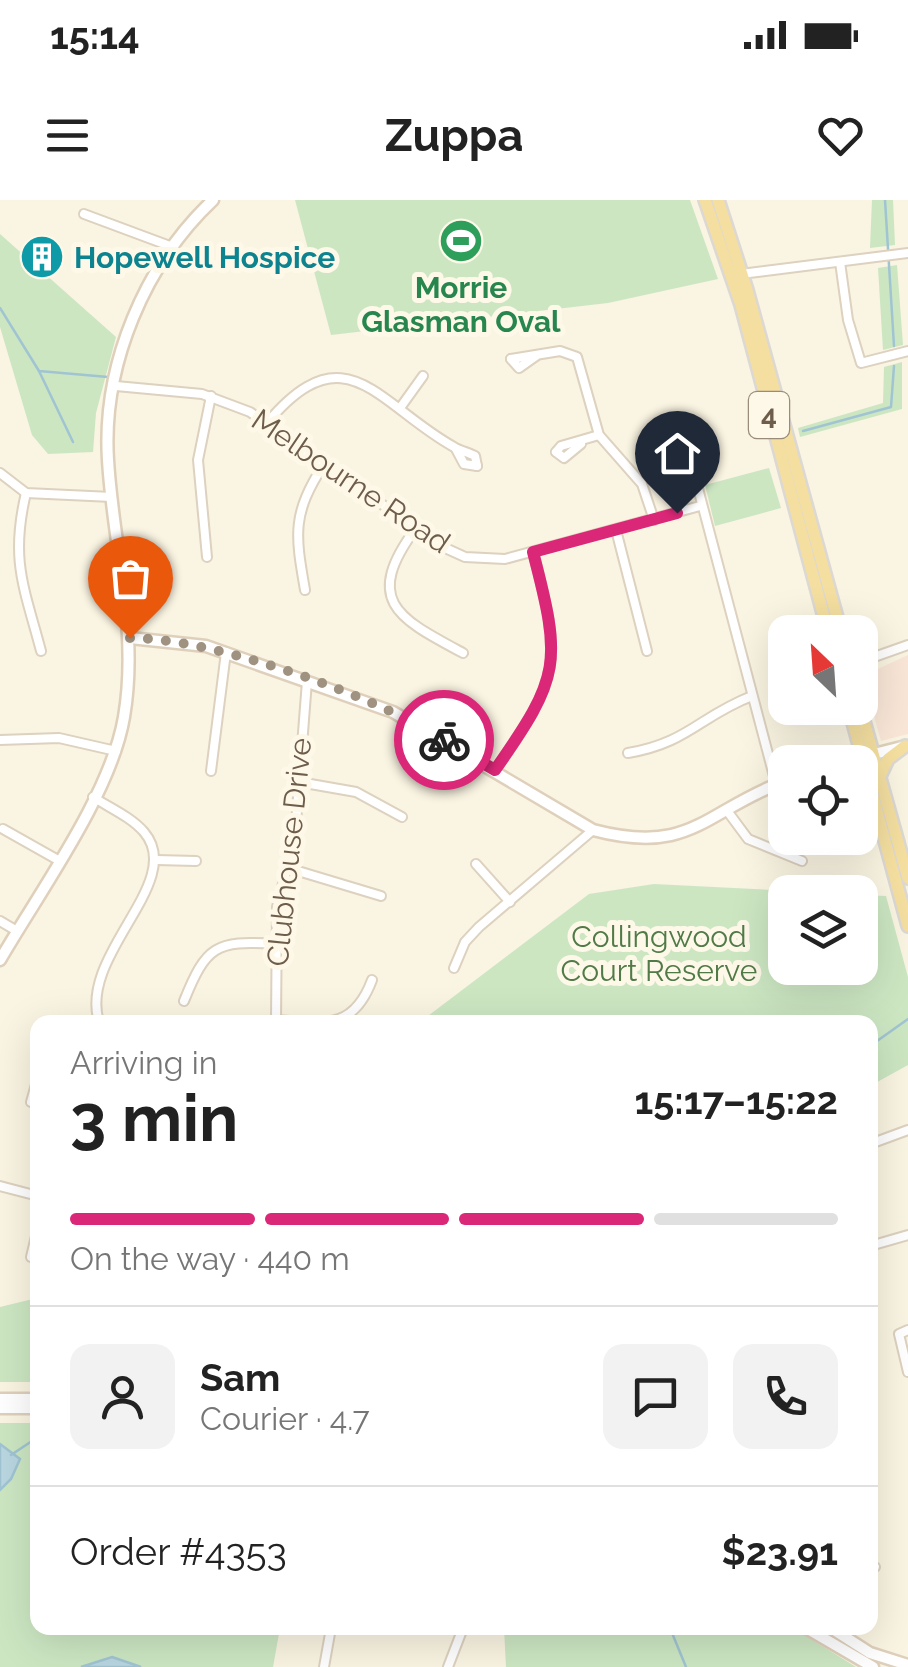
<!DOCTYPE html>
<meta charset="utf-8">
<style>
body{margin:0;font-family:Raleway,sans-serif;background:#f2f2f2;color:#222;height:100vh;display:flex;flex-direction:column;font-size:38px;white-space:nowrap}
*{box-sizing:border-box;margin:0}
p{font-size:32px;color:#767676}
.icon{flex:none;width:55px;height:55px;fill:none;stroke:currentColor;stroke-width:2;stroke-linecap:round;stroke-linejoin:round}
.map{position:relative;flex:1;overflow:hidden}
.details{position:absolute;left:30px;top:815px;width:848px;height:620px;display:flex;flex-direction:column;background:#fff;border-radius:20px;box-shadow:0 10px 40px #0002}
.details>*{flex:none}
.needle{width:65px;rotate:335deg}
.fabs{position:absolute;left:768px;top:415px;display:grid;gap:20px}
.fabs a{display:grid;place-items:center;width:110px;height:110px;border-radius:20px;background:#fff;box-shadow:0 10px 40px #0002;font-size:50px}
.pin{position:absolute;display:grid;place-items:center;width:85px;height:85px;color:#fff;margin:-102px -42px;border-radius:50% 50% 50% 0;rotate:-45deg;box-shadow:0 0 10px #0007}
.pin .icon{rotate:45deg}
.courier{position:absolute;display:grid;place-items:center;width:100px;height:100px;margin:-50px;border:8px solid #db2777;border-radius:50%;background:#fff;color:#222;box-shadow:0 2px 12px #0007}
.headline em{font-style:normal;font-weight:700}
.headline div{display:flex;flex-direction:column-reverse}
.headline{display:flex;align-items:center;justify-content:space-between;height:170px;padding:0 40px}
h1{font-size:65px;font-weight:700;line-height:75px}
.bar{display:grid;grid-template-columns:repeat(4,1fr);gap:15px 10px;align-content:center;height:120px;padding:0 40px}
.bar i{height:12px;border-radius:8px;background:#e0e0e0}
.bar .selected{background:#db2777}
.bar p{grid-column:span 4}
.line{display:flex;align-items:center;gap:25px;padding:0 40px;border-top:2px solid #e0e0e0}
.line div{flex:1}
.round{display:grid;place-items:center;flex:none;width:105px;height:105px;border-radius:20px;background:#f2f2f2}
.status{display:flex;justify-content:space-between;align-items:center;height:70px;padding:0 50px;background:#fff;direction:ltr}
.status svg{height:28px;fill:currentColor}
header{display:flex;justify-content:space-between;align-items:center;height:130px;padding:0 40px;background:#fff;font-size:45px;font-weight:700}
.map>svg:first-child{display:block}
.commercial{fill:#f9e6d7}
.green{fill:#cce6c2}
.water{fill:#b9d6e1;stroke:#a0c4d2;stroke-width:2.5}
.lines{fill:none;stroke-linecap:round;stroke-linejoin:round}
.stream{stroke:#a0c4d2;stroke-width:2.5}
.street-casing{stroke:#ddd1bf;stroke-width:12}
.secondary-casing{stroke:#dfd0bb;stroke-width:15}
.primary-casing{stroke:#dcd8d4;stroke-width:16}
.street{stroke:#fff;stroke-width:8}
.secondary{stroke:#fff;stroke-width:10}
.primary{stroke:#f4dfa0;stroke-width:11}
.done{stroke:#a09280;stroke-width:10;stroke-dasharray:0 18}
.route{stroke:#db2777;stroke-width:12}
.labels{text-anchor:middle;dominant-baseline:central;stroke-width:10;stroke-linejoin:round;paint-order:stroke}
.shield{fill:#fdf8e8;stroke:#9a8c7a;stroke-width:2.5}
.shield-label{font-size:28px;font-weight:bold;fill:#6f5d4b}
.culture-label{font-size:30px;font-weight:bold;fill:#0d838f;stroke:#fdf8e8;text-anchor:start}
.leisure-label{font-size:30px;font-weight:bold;fill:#27864d;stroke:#fdf8e8}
.street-label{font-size:30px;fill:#6f5d4b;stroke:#fdf8e8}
.park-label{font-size:30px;fill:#507a47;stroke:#fdf8e8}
</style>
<div class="status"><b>15:14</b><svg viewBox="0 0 49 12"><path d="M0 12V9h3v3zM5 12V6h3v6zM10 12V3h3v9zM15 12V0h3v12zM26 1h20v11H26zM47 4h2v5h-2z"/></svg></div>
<header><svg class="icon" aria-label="menu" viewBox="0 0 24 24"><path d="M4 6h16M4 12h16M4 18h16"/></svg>Zuppa<svg class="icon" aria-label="heart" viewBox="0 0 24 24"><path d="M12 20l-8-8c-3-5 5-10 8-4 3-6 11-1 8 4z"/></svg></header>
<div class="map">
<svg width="908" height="1467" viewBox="0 0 908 1467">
<rect width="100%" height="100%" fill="#faf4e2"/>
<path class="commercial" d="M908,455v79l-27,7 -18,-65z"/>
<g class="green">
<path d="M295,0h395l28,79 -110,24 -277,32z"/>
<path d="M872,0h21l2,45 -25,3z"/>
<path d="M0,34l116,103 -20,76 -3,39 -45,2 -16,-19 -32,-108z"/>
<path d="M897,65l6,80 -20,5 -5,-82z"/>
<path d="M902,162v47l-102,28 -2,-9 85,-25 1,-36z"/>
<path d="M769,268l12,40 -66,18 -10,-41z"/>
<path d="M654,684l157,8h-26v76h75v-73l26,1 22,81v88l-38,21v-64h-450l169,-128z"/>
<path d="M37,1098v84h-37v-75z"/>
<path d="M0,1223h37l1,205h242l-7,39h-273z"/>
<path d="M504,1428h289l63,39h-350z"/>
</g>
<g class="water">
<path d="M0,1244l20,15 -9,20 -11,11z"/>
<path d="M112,1457l29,10h-60z"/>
</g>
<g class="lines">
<g class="stream">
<path d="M885,0l9,146"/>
<path d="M0,108l39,63 69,6"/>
<path d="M39,171l34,71"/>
<path d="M803,231l88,-24 3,-41"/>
<path d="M870,846l38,-27"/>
<path d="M11,1255l27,-18"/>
<path d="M670,1428l16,39"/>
</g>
<g class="street-casing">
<g id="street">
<path d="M84,14l86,32"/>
<path d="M840,62l8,58 13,43 47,-12"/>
<path d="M741,74l167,-21"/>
<path d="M511,159l49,-8 17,6 22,78 43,49 12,36"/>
<path d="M511,159l8,9 17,-12"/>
<path d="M116,186l86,8 48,18 193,135 22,10 40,2 195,-53"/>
<path d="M400,208l23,-32"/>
<path d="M267,223c79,-94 111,-18 187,24 6,4 14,5 21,9l2,10"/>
<path d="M456,249l8,15 13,2"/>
<path d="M556,252l5,-6 38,-11"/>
<path d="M556,252l8,6 17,-14"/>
<path d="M0,273l26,20 86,4"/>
<path d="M695,277l81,307"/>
<path d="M26,293c-16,67 -2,94 15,158"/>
<path d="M416,328c-54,73 -18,90 47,125"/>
<path d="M616,330l31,121"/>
<path d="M207,357l-9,-97 13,-64"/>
<path d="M305,390c-10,-57 -13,-76 19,-126"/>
<path d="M860,462l48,-17"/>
<path d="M0,540l59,-2 57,13"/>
<path d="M628,553c60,-10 72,-37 124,-57"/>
<path d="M495,570c66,-94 67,-107 38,-218"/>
<path d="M211,571l15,-119"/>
<path d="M299,582l57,10 46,25"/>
<path d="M93,597c17,11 38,20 51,35 43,50 -66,122 -45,190"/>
<path d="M728,612l20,27 54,22"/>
<path d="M3,629l55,31"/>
<path d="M156,660l40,1"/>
<path d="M476,664l34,38"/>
<path d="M288,668l93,28"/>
<path d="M0,721l17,10"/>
<path d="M454,768l11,-26 14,-15 114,-97"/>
<path d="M184,801c22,-55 32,-61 90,-57"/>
<path d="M277,820c46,3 76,11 95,-40"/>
<path d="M276,822l1,-115 18,-71 12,-155"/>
<path d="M31,902l7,-25"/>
<path d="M870,944l38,-14"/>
<path d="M0,986l38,10"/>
<path d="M870,1046l38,-11"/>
<path d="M31,1057l7,-29"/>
<path d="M908,1130l-9,4 9,38"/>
<path d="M870,1365l5,2"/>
<path d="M324,1467l7,-39"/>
<path d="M448,1467l15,-39"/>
</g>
</g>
<g class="secondary-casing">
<g id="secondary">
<path d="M130,438l76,8 187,66 200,118c99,26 111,-19 192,-49"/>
<path d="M874,554l28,-7"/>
<path d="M844,562l18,-5"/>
<path d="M0,760c40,-69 111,-166 124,-243 15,-88 -11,-169 -16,-257 -6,-95 37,-196 105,-260"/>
<path d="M0,1199h38"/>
<path d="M0,1208h38"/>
<path d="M806,1428l67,39"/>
<path d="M831,1428l39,25 38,12"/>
</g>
</g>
<g class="primary-casing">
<g id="primary">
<path d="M705,0l36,105 87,327"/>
<path d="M718,0l29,90 94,342"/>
<path d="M860,507l48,171"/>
<path d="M849,508l59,218"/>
<path d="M880,576l8,-17 17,-13"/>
</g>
</g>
<use href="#street" class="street"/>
<use href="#secondary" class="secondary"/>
<use href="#primary" class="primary"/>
</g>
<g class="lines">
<path class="done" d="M130,438c83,0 243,57 314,102"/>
<path class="route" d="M444,540l51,30c66,-94 67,-107 38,-218l144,-39"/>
</g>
<defs>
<g id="stadium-disc" transform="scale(2.25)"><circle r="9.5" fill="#2e9e5b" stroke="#fdf8e8"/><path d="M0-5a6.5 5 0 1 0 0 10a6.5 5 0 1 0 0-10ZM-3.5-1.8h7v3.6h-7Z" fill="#fff"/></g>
<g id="building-disc" transform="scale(2.25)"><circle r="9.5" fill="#0f9aa8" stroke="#fdf8e8"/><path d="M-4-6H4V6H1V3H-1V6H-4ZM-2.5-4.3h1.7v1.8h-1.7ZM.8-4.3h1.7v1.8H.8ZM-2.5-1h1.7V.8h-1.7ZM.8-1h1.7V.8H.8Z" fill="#fff"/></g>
</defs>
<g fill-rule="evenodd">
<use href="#stadium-disc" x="461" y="41"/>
<use href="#building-disc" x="42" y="57"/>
</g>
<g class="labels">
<rect class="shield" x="749" y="192" width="40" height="46" rx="8"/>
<g class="shield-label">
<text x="769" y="215">4</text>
</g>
<g class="culture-label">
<text x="74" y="57">Hopewell Hospice</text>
</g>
<g class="leisure-label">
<text x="461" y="87">Morrie<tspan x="461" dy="34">Glasman Oval</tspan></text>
</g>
<g class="street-label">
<text transform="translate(351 281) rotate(34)">Melbourne Road</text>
<text transform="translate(289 652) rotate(-84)">Clubhouse Drive</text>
</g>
<g class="park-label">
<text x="659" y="736">Collingwood<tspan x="659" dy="34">Court Reserve</tspan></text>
</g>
</g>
</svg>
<div class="fabs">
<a><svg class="needle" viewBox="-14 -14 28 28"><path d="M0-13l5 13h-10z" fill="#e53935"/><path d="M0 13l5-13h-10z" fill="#767676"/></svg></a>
<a><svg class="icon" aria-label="locate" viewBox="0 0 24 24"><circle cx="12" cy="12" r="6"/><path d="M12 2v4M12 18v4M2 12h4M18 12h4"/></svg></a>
<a><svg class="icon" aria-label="layers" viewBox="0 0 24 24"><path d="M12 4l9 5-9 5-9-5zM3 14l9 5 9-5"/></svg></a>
</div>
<div class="pin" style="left:130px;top:438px;background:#ea580c"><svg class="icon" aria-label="bag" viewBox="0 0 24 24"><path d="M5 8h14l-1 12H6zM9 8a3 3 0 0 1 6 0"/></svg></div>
<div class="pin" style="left:677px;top:313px;background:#1f2937"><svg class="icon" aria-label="home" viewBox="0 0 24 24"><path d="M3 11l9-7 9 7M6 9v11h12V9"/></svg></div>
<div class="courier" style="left:444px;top:540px"><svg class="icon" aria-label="bike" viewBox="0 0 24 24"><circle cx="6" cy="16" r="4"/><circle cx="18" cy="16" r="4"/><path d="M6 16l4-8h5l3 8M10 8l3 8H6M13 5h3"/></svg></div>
<section class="details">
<div class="headline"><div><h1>3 min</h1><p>Arriving in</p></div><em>15:17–15:22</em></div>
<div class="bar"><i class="selected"></i><i class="selected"></i><i class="selected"></i><i></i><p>On the way · 440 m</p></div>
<div class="line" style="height:180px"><a class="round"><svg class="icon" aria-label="person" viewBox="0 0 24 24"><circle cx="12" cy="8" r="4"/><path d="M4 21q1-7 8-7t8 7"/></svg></a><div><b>Sam</b><p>Courier · 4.7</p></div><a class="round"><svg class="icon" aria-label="chat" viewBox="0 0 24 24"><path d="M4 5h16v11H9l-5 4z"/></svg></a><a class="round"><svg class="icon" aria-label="phone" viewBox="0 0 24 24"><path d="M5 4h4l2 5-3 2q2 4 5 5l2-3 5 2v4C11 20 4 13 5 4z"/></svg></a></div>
<div class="line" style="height:130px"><div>Order #4353</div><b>$23.91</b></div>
</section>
</div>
